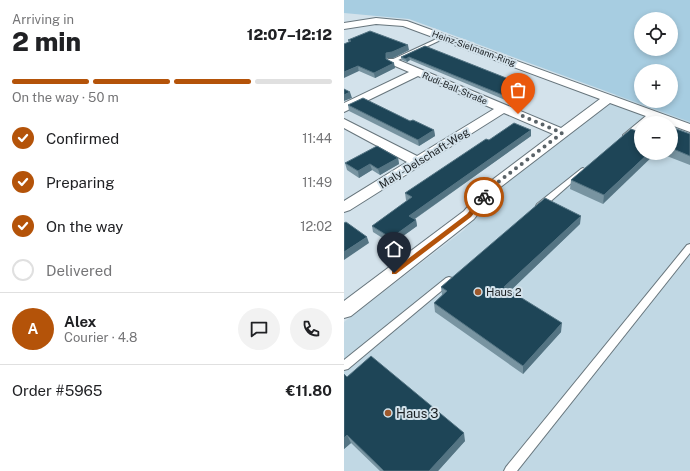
<!DOCTYPE html>
<meta charset="utf-8">
<style>
body{margin:0;font-family:"Public Sans",sans-serif;background:#f2f2f2;color:#202124;height:100vh;display:flex;flex-direction:column;font-size:15px;white-space:nowrap}
*{box-sizing:border-box;margin:0}
p{font-size:13px;color:#757577}
.icon{flex:none;width:22px;height:22px;fill:none;stroke:currentColor;stroke-width:2;stroke-linecap:round;stroke-linejoin:round}
.map{position:relative;flex:1;overflow:hidden}
.details{display:flex;flex-direction:column;background:#fff;width:344px}
.details>*{flex:none}
.buttons{position:absolute;left:290px;top:12px;display:grid;gap:8px}
.buttons a{display:grid;place-items:center;width:44px;height:44px;border-radius:50%;background:#fff;box-shadow:0 2px 6px #0003;font-size:20px}
.pin{position:absolute;display:grid;place-items:center;width:34px;height:34px;color:#fff;margin:-41px -17px;border-radius:50% 50% 50% 0;rotate:-45deg;box-shadow:0 0 4px #0007}
.pin .icon{rotate:45deg}
.courier{position:absolute;display:grid;place-items:center;width:40px;height:40px;margin:-20px;border:3px solid #b45309;border-radius:50%;background:#fff;color:#222;box-shadow:0 1px 5px #0007}
.headline em{font-style:normal;font-weight:800}
.headline div{display:flex;flex-direction:column-reverse}
.headline{display:flex;align-items:center;justify-content:space-between;height:68px;padding:0 12px}
h1{font-size:26px;font-weight:800;line-height:30px}
.bar{display:grid;grid-template-columns:repeat(4,1fr);gap:6px 4px;align-content:center;height:48px;padding:0 12px}
.bar i{height:5px;border-radius:3px;background:#e0e0e0}
.bar .on{background:#b45309}
.bar p{grid-column:span 4}
.line{display:flex;align-items:center;gap:10px;padding:0 12px;border-top:1px solid #e0e0e0}
.line div{flex:1}
.round{display:grid;place-items:center;flex:none;width:42px;height:42px;border-radius:21px;background:#f2f2f2}
ol{padding:0 12px;list-style:none}
li{display:flex;align-items:center;gap:12px;height:44px}
li p{margin-inline-start:auto}
li .icon{padding:4px;border-radius:50%;background:#b45309;color:#fff;stroke-width:4}
li:last-child{color:#757577}
li i{width:22px;height:22px;border:2px solid #e0e0e0;border-radius:50%}
main{display:flex;flex:1;min-height:0}
.map>svg:first-child{display:block}
.built{fill:#c1d8e4;fill-rule:evenodd}
.green{fill:#a7cde1;fill-rule:evenodd}
.lines{fill:none;stroke-linecap:round;stroke-linejoin:round}
.service-casing{stroke:#67757c;stroke-width:2}
.minor-casing{stroke:#67757c;stroke-width:2}
.service{fill:#fff;fill-rule:evenodd}
.minor{fill:#fff;fill-rule:evenodd}
.wall{fill:#7894a1}
.shaded-wall{fill:#547483}
.building{fill:#1e4557;stroke:#547483}
.route{fill:#b45309}
.done{stroke:#5a6368;stroke-width:4;stroke-dasharray:0 7.2}
.poi-dot{fill:#9e592d;stroke:#d3e2eb;stroke-width:1.5}
.labels{text-anchor:middle;dominant-baseline:central;stroke-width:4;stroke-linejoin:round;paint-order:stroke}
.far-street-label{font-size:9px;fill:#191e21;stroke:#d3e2eb}
.street-label{font-size:11px;fill:#191e21;stroke:#d3e2eb}
.poi-label{font-size:11px;fill:#191e21;stroke:#d3e2eb;text-anchor:start}
.near-poi-label{font-size:13px;fill:#191e21;stroke:#d3e2eb;text-anchor:start}
</style>
<main>
<section class="details">
<div class="headline"><div><h1>2 min</h1><p>Arriving in</p></div><em>12:07–12:12</em></div>
<div class="bar"><i class="on"></i><i class="on"></i><i class="on"></i><i></i><p>On the way · 50 m</p></div>
<ol>
<li><svg class="icon" aria-label="check" viewBox="0 0 24 24"><path d="M5 12l5 5 9-10"/></svg>Confirmed<p>11:44</p></li>
<li><svg class="icon" aria-label="check" viewBox="0 0 24 24"><path d="M5 12l5 5 9-10"/></svg>Preparing<p>11:49</p></li>
<li><svg class="icon" aria-label="check" viewBox="0 0 24 24"><path d="M5 12l5 5 9-10"/></svg>On the way<p>12:02</p></li>
<li><i></i>Delivered</li>
</ol>
<div class="line" style="height:72px"><b class="round" style="background:#b45309;color:#fff">A</b><div><b>Alex</b><p>Courier · 4.8</p></div><a class="round"><svg class="icon" aria-label="chat" viewBox="0 0 24 24"><path d="M4 5h16v11H9l-5 4z"/></svg></a><a class="round"><svg class="icon" aria-label="phone" viewBox="0 0 24 24"><path d="M5 4h4l2 5-3 2q2 4 5 5l2-3 5 2v4C11 20 4 13 5 4z"/></svg></a></div>
<div class="line" style="height:52px"><div>Order #5965</div><b>€11.80</b></div>
</section>
<div class="map">
<svg width="346" height="471" viewBox="0 0 346 471">
<rect width="100%" height="100%" fill="#d3e2eb"/>
<path class="built" d="M273,94l73,28v349h-346v-149l120,-92 33,-41zM297,123h30v30h-30z"/>
<path class="green" d="M0,0h346v122l-281,-103 -65,-6zM297,19h30v30h-30zM297,71h30v30h-30z"/>
<g class="lines">
<g class="service-casing">
<g id="service">
<path d="M99,36l4,1 -53,25 -5,-1z"/>
<path d="M308,111l2,1v2l-10,9h-3v3l-14,11h-4v-2z"/>
<path d="M239,168l3,2 -1,1 -42,37h-6l-1,-2 1,-2 44,-35z"/>
<path d="M346,244v9l-173,218h-13l2,-4 181,-222z"/>
<path d="M105,277l3,1 1,2 -1,2 -104,87 -4,1v-10l102,-82z"/>
</g>
</g>
<g class="minor-casing">
<path id="minor" d="M32,18l31,3 283,103v8l-19,-7v-2h-6l-55,-20 -112,86 -24,30 -123,97 -7,2v-17l120,-90 24,-28 65,-49 -49,-21 -154,97 -6,2v-11l63,-39 -63,-34v-9l73,37 77,-47 -76,-33 -74,36v-9l65,-31 -21,-9 -1,-2 1,-2h8l165,69 39,-29 -197,-73 -27,-2 -32,5v-6z"/>
</g>
<use href="#service" class="service"/>
<use href="#minor" class="minor"/>
</g>
<g class="wall">
<path d="M4,40l61,10 -16,8h-6l8,10 -20,10 -16,-7z"/>
<path d="M81,46l109,46 -19,12 -105,-44 -3,2 -5,-2 -1,-3z"/>
<path d="M4,105l62,16 24,9 1,6 -16,10 -70,-35z"/>
<path d="M327,127l19,7v31l-31,-12h12z"/>
<path d="M287,129l-28,75 -33,-15 1,-9z"/>
<path d="M187,136l-116,83 1,1 1,6 -25,18 -19,-12 -1,-6 35,-25 -1,-1 -1,-7 84,-53z"/>
<path d="M54,158l1,6 -19,11 -8,-5 -13,8 -12,-8 -2,-7z"/>
<path d="M236,224l-70,67 51,41 -38,42 -88,-62 -1,-9 8,-8 -1,-8z"/>
<path d="M0,374l3,3 118,64 -27,30h-58l-29,-28 -7,6z"/>
</g>
<g class="shaded-wall">
<path d="M64,45l1,5 -16,8h-6v6l-1,-11z"/>
<path d="M65,57l1,3 -3,2 -1,-3z"/>
<path d="M50,63l1,5 -20,10 -1,-5z"/>
<path d="M14,66l1,5 -15,7v-6z"/>
<path d="M190,89v3l-19,12v-4z"/>
<path d="M6,92l2,6 -8,3v-6z"/>
<path d="M90,130l1,6 -16,10 -1,-6z"/>
<path d="M187,130v6l-121,86 -1,-6z"/>
<path d="M305,153h7l-53,51 1,-9z"/>
<path d="M54,158l1,6 -19,11 -2,-6z"/>
<path d="M26,164l2,6 -13,8 -1,-7z"/>
<path d="M237,216l-1,8 -75,72 -1,-9z"/>
<path d="M72,220l1,6 -25,18 -1,-6z"/>
<path d="M23,237l2,6 -25,17v-8z"/>
<path d="M218,323l-1,9 -38,42v-8z"/>
<path d="M120,433l1,8 -27,30h-9z"/>
<path d="M3,435l4,8 -7,6v-11z"/>
</g>
<g class="building">
<path d="M26,31l38,14 -16,7 -6,1v6l8,4 -20,10 -16,-7 -14,6v-28l7,-3 -3,-1z"/>
<path d="M81,46l109,43 -19,11 -106,-43 -3,2 -5,-2z"/>
<path d="M0,89l6,3 -6,3z"/>
<path d="M19,98l47,23 3,-1 21,10 -16,10 -70,-35z"/>
<path d="M308,120l8,3h-12z"/>
<path d="M170,123l17,7 -122,86 7,4 -25,18 -19,-12 40,-29 -7,-4 81,-54 3,1z"/>
<path d="M327,127l19,7v22l-19,-8z"/>
<path d="M287,129l8,3 2,-2v23h8l-45,42 -33,-15z"/>
<path d="M33,146l21,12 -20,11 -8,-5 -12,7 -13,-8z"/>
<path d="M201,198l36,18 -77,71 58,36 -39,43 -89,-63 13,-12 -6,-4z"/>
<path d="M2,222l21,15 -23,15v-29z"/>
<path d="M27,356l93,77 -35,38h-45l-37,-36 -3,3v-64l3,3z"/>
</g>
<path class="route" d="M138,196l5,1 -16,20 -75,57h-4v-3l75,-57z"/>
<g class="lines">
<path class="done" d="M140,197l9,-11 69,-53 -44,-19"/>
</g>
<g class="poi-dot">
<circle cx="134" cy="292" r="4"/>
<circle cx="44" cy="413" r="4"/>
</g>
<g class="labels">
<g class="far-street-label">
<text transform="translate(130 48) rotate(20)">Heinz-Sielmann-Ring</text>
<text transform="translate(111 88) rotate(23)">Rudi-Ball-Straße</text>
</g>
<g class="street-label">
<text transform="translate(80 158) rotate(-32)">Maly-Delschaft-Weg</text>
</g>
<g class="poi-label">
<text x="142" y="292">Haus 2</text>
</g>
<g class="near-poi-label">
<text x="52" y="413">Haus 3</text>
</g>
</g>
</svg>
<div class="buttons">
<a><svg class="icon" aria-label="locate" viewBox="0 0 24 24"><circle cx="12" cy="12" r="6"/><path d="M12 2v4M12 18v4M2 12h4M18 12h4"/></svg></a>
<a>+</a>
<a>−</a>
</div>
<div class="pin" style="left:174px;top:114px;background:#ea580c"><svg class="icon" aria-label="bag" viewBox="0 0 24 24"><path d="M5 8h14l-1 12H6zM9 8a3 3 0 0 1 6 0"/></svg></div>
<div class="pin" style="left:50px;top:273px;background:#1f2937"><svg class="icon" aria-label="home" viewBox="0 0 24 24"><path d="M3 11l9-7 9 7M6 9v11h12V9"/></svg></div>
<div class="courier" style="left:140px;top:197px"><svg class="icon" aria-label="bike" viewBox="0 0 24 24"><circle cx="6" cy="16" r="4"/><circle cx="18" cy="16" r="4"/><path d="M6 16l4-8h5l3 8M10 8l3 8H6M13 5h3"/></svg></div>
</div>
</main>
